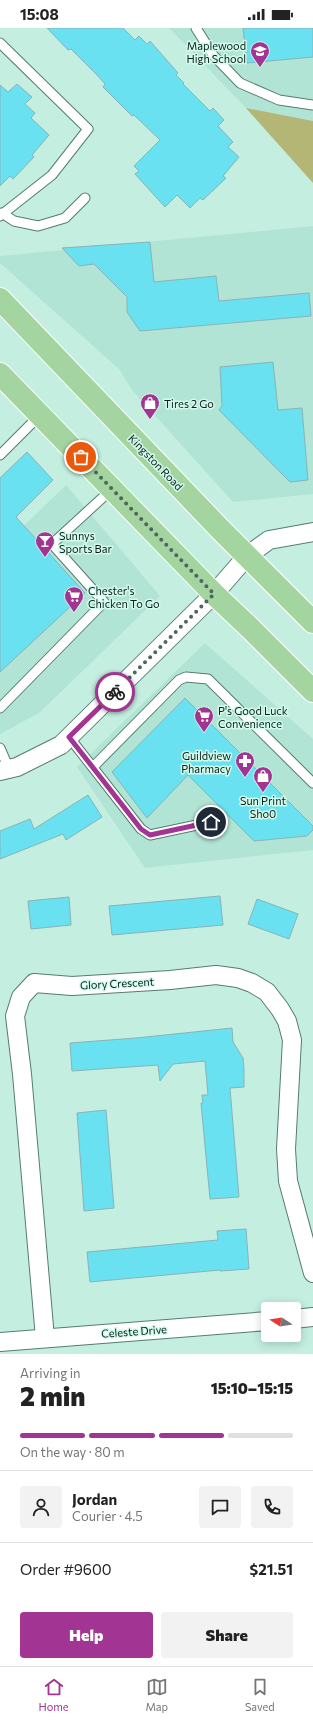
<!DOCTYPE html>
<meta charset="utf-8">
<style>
body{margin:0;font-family:Commissioner,sans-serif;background:#f2f2f2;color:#222;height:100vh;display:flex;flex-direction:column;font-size:15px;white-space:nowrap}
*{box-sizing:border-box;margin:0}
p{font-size:13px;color:#767676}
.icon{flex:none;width:22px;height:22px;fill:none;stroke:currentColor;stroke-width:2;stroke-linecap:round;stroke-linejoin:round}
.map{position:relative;height:1326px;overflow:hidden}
.drawer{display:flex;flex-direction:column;background:#fff;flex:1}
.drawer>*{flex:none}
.needle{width:26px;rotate:282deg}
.tools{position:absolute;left:261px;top:1274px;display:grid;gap:8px}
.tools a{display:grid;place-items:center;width:40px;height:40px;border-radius:4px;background:#fff;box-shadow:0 2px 10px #0003;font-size:20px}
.pin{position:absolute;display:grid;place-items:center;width:34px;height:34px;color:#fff;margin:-17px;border:2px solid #fff;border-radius:50%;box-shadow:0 1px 4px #0007}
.courier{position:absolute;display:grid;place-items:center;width:40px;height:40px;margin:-20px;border:3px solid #a23493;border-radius:50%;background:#fff;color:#222;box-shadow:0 1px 5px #0007}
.summary em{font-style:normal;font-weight:800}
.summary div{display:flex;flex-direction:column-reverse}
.summary{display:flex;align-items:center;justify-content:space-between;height:68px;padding:0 20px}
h1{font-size:26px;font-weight:800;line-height:30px}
.bar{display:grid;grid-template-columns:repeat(4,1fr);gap:6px 4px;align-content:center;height:48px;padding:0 20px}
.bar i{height:5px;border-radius:3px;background:#e0e0e0}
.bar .on{background:#a23493}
.bar p{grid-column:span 4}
.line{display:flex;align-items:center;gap:10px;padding:0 20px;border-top:1px solid #e0e0e0}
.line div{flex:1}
.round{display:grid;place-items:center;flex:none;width:42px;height:42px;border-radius:4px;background:#f2f2f2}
.action{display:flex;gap:8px;margin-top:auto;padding:8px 20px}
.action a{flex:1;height:46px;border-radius:4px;background:#a23493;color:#fff;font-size:16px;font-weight:800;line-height:46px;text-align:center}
.action a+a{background:#f2f2f2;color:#222}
.status{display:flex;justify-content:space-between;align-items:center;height:28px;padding:0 20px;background:#fff;direction:ltr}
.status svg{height:11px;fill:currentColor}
.dock{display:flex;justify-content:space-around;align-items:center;height:56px;border-top:1px solid #e0e0e0;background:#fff;font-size:11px;color:#767676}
.dock a{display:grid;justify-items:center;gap:2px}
.dock .on{color:#a23493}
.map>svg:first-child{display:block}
.built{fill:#b1e4d4}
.green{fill:#b3b675}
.building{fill:#6ae1f0;stroke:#88b3b9}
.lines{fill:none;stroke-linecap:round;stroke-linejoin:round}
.lane-casing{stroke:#567c71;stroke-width:11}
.street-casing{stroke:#567c71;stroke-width:20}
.primary-casing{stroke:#fff;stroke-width:24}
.lane{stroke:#fff;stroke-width:9}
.street{stroke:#fff;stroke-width:18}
.primary{stroke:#a4d49f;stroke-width:22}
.done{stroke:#4d665e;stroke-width:4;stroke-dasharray:0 7.2}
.route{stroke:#a23493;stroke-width:5}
.labels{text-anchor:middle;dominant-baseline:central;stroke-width:3;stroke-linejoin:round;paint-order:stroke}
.poi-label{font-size:11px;fill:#0d1d18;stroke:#d1fbed;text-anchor:start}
.street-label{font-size:11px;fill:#0d1d18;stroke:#d1fbed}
</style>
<div class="status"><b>15:08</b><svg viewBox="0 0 49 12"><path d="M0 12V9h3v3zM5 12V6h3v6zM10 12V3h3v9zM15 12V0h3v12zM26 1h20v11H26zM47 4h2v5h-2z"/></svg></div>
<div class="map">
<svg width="313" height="1326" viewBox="0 0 313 1326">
<rect width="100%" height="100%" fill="#c4eee0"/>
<g class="built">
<path d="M169,0h144v93l-67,-13z"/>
<path d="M313,198v268l-80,8 -101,-112 -13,-21 -119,-106v-7z"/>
<path d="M66,457l94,111 -121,117 -39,21v-185z"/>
<path d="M205,615l108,96v111l-168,18 -68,-101z"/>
</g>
<path class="green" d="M246,80l67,13v62z"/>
<g class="building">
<path d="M47,0h76l12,12 4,-4 8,8 3,-3 28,32 -2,2 8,8 -1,1 27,27 3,-3 11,12 -6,6 15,16 -5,5 11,10 -16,19 3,2 -23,22 -3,-2 -10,10 -13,-13 -12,12 -30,-33 4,-3 -5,-5 26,-26 -26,-25 -2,1 -29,-29 2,-3 -8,-9 -26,-26 -3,1z"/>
<path d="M243,0h70v29l-66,6z"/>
<path d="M17,56l15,13 -7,7 10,9 -4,5 18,17 -17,20 2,2 -21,22 -3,-3 -10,10v-101l8,7z"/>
<path d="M150,214l4,40 62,-6 3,25 90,-8 2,23 -171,15 -13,-19v-15l-33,-33 -15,2 -17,-18z"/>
<path d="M273,334l5,48 24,-2 6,72 -18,2 -71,-72 3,-4 -2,-39z"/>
<path d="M27,424l26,28 -37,37 69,76 -85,79v-194z"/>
<path d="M185,670l128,128v4l-6,6 -53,5 -66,-66 -41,43 -35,-46z"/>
<path d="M88,767l14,22 -36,23 -3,-6 -63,25v-28l30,-12 4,10z"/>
<path d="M220,868l3,29 -111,10 -3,-29z"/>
<path d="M69,869l2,28 -40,4 -3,-28z"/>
<path d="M257,871l41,15 -9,25 -41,-15z"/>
<path d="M232,1000l1,14 10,16 1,11v18l-14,1 9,109 -29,2 -9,-96h2l-1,-8h6l-3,-34 -32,3 -13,17 -2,-16 -86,6 -2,-28 66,-5z"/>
<path d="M106,1082l8,98 -30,3 -7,-98z"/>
<path d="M246,1201l3,40 -29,2v-1l-130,12 -3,-30 131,-12 -1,-9z"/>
</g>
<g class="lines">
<g class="lane-casing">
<g id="lane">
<path d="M196,0l17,27 27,28 39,17 34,5"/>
<path d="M0,15l88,86 -36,46 -52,41"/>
<path d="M2,185l12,8 24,5 27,-8 20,-20"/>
<path d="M0,427l40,-40"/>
<path d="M0,680l104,-106 -52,-58 60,-55"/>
<path d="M69,709l72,92 9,6 61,-13"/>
<path d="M0,720l9,21"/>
<path d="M93,739l86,-87 7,-3 22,2 105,104"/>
</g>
</g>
<g class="street-casing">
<g id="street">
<path d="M0,743l17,-4 44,-22 153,-151 33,-38 22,-16 44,-8"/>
<path d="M294,1291l19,-2"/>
<path d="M45,1310l-23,-264 -7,-58 6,-19 13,-14 38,3 98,-6 46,-5 22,3 14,5 15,9 13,17 7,12 5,19 -6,109 2,32 25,92"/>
<path d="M0,1314l268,-21"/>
</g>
</g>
<g class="primary-casing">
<g id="primary">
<path d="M0,271l220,230 93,93"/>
<path d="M0,346l214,220 37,35 62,62"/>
</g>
</g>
<use href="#lane" class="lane"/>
<use href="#street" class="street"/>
<use href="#primary" class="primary"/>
</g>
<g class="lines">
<path class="done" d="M81,429l133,137 -99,98"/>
<path class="route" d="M115,664l-46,45 72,92 9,6 61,-13"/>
</g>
<defs>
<g id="school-pin" transform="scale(1)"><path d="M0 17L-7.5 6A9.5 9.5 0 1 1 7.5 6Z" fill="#a23493" stroke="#d1fbed"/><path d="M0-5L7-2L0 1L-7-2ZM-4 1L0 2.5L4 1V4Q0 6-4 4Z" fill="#fff"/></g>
<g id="shop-pin" transform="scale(1)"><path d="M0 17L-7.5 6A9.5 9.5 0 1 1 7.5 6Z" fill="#a23493" stroke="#d1fbed"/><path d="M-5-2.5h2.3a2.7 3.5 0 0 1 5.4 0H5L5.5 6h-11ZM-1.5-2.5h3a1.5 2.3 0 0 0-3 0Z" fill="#fff"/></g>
<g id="bar-pin" transform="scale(1)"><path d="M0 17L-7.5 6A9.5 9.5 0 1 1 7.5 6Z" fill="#a23493" stroke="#d1fbed"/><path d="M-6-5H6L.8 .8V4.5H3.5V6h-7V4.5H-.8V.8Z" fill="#fff"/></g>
<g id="supermarket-pin" transform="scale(1)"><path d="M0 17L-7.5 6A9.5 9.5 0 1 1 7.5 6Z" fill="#a23493" stroke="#d1fbed"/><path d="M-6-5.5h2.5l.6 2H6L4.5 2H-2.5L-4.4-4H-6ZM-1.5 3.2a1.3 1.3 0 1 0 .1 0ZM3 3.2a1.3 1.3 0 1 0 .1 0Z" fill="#fff"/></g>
<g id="pharmacy-pin" transform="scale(1)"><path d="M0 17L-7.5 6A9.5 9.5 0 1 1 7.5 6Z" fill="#a23493" stroke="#d1fbed"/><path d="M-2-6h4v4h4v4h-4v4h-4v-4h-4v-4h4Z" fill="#fff"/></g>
</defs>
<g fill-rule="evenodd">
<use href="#school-pin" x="260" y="23"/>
<use href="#shop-pin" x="150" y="375"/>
<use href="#bar-pin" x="45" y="513"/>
<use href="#supermarket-pin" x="74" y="568"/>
<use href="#supermarket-pin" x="204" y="688"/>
<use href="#pharmacy-pin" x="245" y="733"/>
<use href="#shop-pin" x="263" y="748"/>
</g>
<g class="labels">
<g class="poi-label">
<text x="246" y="17" text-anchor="end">Maplewood<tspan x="246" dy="13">High School</tspan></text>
<text x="164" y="375">Tires 2 Go</text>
<text x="59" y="507">Sunnys<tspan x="59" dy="13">Sports Bar</tspan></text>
<text x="88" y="562">Chester's<tspan x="88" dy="13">Chicken To Go</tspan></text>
<text x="218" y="682">P's Good Luck<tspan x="218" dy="13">Convenience</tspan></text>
<text x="231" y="727" text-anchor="end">Guildview<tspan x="231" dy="13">Pharmacy</tspan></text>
<text x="263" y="772" text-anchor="middle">Sun Print<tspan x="263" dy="13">Sho0</tspan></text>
</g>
<g class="street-label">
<text transform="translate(156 434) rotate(46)">Kingston Road</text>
<text transform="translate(117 955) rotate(-3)">Glory Crescent</text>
<text transform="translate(134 1303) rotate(-4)">Celeste Drive</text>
</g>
</g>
</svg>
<div class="tools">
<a><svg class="needle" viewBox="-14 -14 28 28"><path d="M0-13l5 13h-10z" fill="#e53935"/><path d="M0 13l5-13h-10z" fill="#767676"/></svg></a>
</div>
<div class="pin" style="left:81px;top:429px;background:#ea580c"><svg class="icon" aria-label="bag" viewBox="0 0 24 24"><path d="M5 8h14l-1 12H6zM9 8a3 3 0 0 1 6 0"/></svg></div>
<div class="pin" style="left:211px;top:794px;background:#1f2937"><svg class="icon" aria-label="home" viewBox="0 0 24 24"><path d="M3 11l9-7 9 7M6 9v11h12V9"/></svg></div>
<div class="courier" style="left:115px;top:664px"><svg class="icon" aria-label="bike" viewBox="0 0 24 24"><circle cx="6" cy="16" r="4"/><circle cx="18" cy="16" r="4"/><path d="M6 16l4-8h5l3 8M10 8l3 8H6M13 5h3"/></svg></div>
</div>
<section class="drawer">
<div class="summary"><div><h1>2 min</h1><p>Arriving in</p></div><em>15:10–15:15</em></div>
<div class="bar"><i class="on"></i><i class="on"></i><i class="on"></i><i></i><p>On the way · 80 m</p></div>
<div class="line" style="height:72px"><a class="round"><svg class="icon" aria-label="person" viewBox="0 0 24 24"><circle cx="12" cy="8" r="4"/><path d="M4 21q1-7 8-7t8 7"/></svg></a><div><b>Jordan</b><p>Courier · 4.5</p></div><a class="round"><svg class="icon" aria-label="chat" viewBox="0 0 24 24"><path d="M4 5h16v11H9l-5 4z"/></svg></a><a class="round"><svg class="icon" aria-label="phone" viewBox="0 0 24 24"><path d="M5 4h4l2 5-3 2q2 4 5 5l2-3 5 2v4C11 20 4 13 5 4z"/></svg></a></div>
<div class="line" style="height:52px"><div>Order #9600</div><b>$21.51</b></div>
<div class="action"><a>Help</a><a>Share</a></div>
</section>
<nav class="dock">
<a class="on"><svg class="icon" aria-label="home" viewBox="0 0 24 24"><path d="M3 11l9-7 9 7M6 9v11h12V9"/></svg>Home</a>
<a><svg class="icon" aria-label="map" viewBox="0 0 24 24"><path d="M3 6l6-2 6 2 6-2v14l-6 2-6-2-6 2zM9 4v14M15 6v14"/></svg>Map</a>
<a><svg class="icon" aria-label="saved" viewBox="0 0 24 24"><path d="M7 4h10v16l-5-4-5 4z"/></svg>Saved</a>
</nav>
